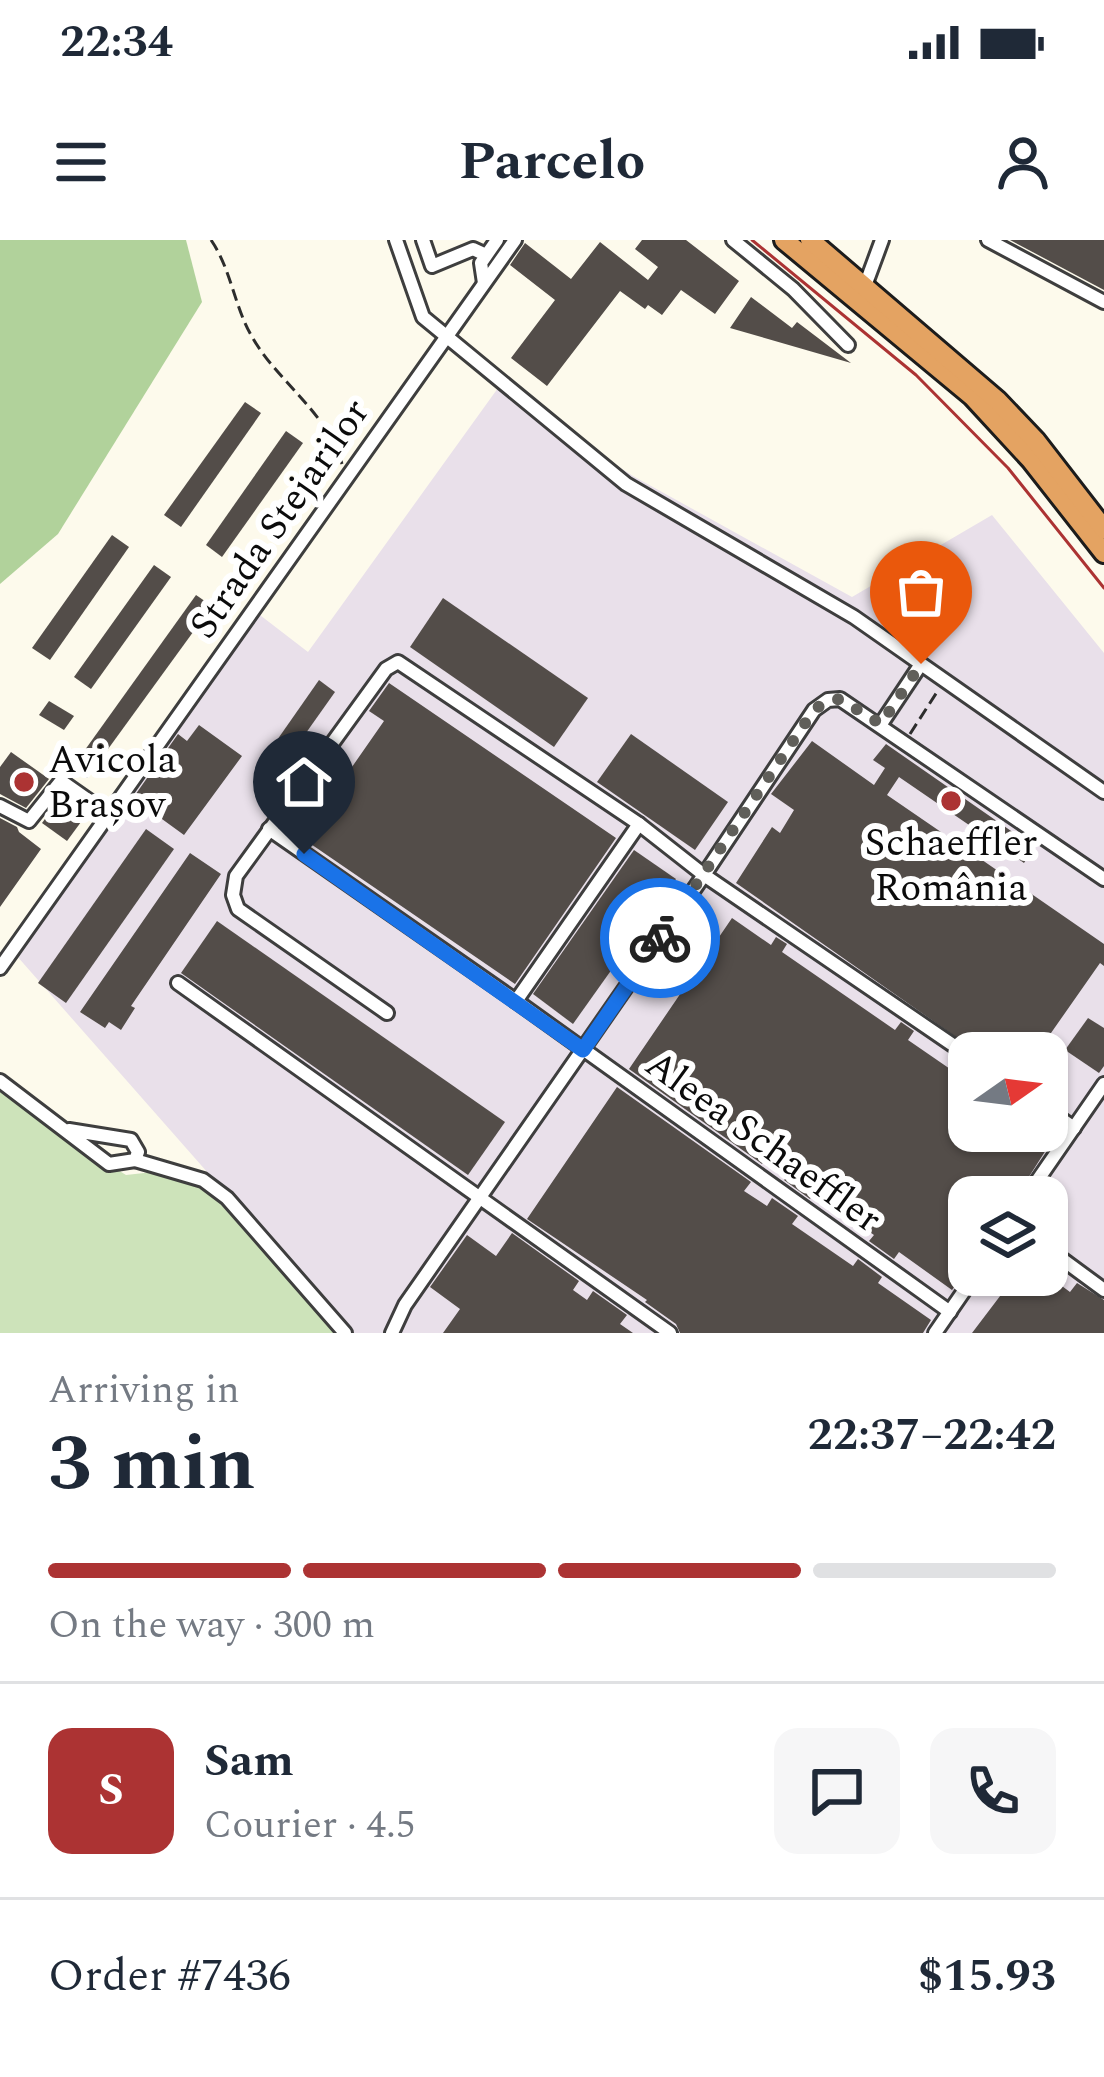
<!DOCTYPE html>
<meta charset="utf-8">
<style>
body{margin:0;font-family:Spectral,serif;background:#f6f6f7;color:#1f2937;height:100vh;display:flex;flex-direction:column;font-size:45px;white-space:nowrap}
*{box-sizing:border-box;margin:0}
p{font-size:39px;color:#747a83}
.icon{flex:none;width:66px;height:66px;fill:none;stroke:currentColor;stroke-width:2;stroke-linecap:round;stroke-linejoin:round}
.map{position:relative;height:1093px;overflow:hidden}
.side{display:flex;flex-direction:column;background:#fff;flex:1}
.side>*{flex:none}
.needle{width:78px;rotate:76deg}
.fabs{position:absolute;left:948px;top:792px;display:grid;gap:24px}
.fabs a{display:grid;place-items:center;width:120px;height:120px;border-radius:24px;background:#fff;box-shadow:0 3px 9px #0004;font-size:60px}
.pin{position:absolute;display:grid;place-items:center;width:102px;height:102px;color:#fff;margin:-123px -51px;border-radius:50% 50% 50% 0;rotate:-45deg;box-shadow:0 0 12px #0007}
.pin .icon{rotate:45deg}
.courier{position:absolute;display:grid;place-items:center;width:120px;height:120px;margin:-60px;border:9px solid #1a73e8;border-radius:50%;background:#fff;color:#222;box-shadow:0 3px 15px #0007}
.headline em{font-style:normal;font-weight:700}
.headline div{display:flex;flex-direction:column-reverse}
.headline{display:flex;align-items:center;justify-content:space-between;height:204px;padding:0 48px}
h1{font-size:78px;font-weight:700;line-height:90px}
.bar{display:grid;grid-template-columns:repeat(4,1fr);gap:18px 12px;align-content:center;height:144px;padding:0 48px}
.bar i{height:15px;border-radius:9px;background:#e0e1e3}
.bar .active{background:#ac3333}
.bar p{grid-column:span 4}
.line{display:flex;align-items:center;gap:30px;padding:0 48px;border-top:3px solid #e0e1e3}
.line div{flex:1}
.round{display:grid;place-items:center;flex:none;width:126px;height:126px;border-radius:24px;background:#f6f6f7}
.status{display:flex;justify-content:space-between;align-items:center;height:84px;padding:0 60px;background:#fff;direction:ltr}
.status svg{height:33px;fill:currentColor}
header{display:flex;justify-content:space-between;align-items:center;height:156px;padding:0 48px;background:#fff;font-size:54px;font-weight:700}
.map>svg:first-child{display:block}
.industrial{fill:#e9e0ea;fill-rule:evenodd}
.green{fill:#cde3ba}
.forest{fill:#b1d29b}
.building{fill:#534d49;fill-rule:evenodd}
.lines{fill:none;stroke-linecap:round;stroke-linejoin:round}
.minor-casing{stroke:#3e3e3e;stroke-width:18}
.highway-casing{stroke:#1c1c1c;stroke-width:24}
.path{stroke:#2d2d2d;stroke-width:3;stroke-dasharray:12 6;stroke-linecap:butt}
.minor{stroke:#fff;stroke-width:12}
.highway{stroke:#e4a362;stroke-width:18}
.rail{stroke:#ac3333;stroke-width:3}
.done{stroke:#605f5a;stroke-width:12;stroke-dasharray:0 21.6}
.route{stroke:#1a73e8;stroke-width:15}
.poi-dot{fill:#ac3333;stroke:#fff;stroke-width:4.5}
.labels{text-anchor:middle;dominant-baseline:central;stroke-width:12;stroke-linejoin:round;paint-order:stroke}
.street-label{font-size:39px;fill:#0b0b0b;stroke:#fff}
.poi-label{font-size:39px;fill:#0b0b0b;stroke:#fff;text-anchor:start}
</style>
<div class="status"><b>22:34</b><svg viewBox="0 0 49 12"><path d="M0 12V9h3v3zM5 12V6h3v6zM10 12V3h3v9zM15 12V0h3v12zM26 1h20v11H26zM47 4h2v5h-2z"/></svg></div>
<header><svg class="icon" aria-label="menu" viewBox="0 0 24 24"><path d="M4 6h16M4 12h16M4 18h16"/></svg>Parcelo<svg class="icon" aria-label="person" viewBox="0 0 24 24"><circle cx="12" cy="8" r="4"/><path d="M4 21q1-7 8-7t8 7"/></svg></header>
<div class="map">
<svg width="1104" height="1093" viewBox="0 0 1104 1093">
<rect width="100%" height="100%" fill="#fdfaec"/>
<path class="industrial" d="M498,148l135,88 219,121 140,-82 112,138v680h-755l-333,-378 240,-343 52,40zM969,813h78v78h-78zM969,957h78v78h-78z"/>
<path class="green" d="M0,849l65,48 61,38 27,-3 54,17 129,144h-336z"/>
<path class="forest" d="M0,0h186l16,62 -144,232 -58,50z"/>
<g class="building">
<path d="M642,0h44l53,41 -24,33 -34,-24 -19,25 -14,-10 -3,4 -25,-18 -73,95 -36,-28 44,-58 -45,-35 15,-22 46,36 29,-37 48,38 10,-13 -23,-18z"/>
<path d="M1010,0h94v50z"/>
<path d="M751,57l41,31 5,-6 54,41 -121,-35z"/>
<path d="M245,162l16,11 -80,114 -17,-12z"/>
<path d="M286,191l17,12 -81,114 -16,-12z"/>
<path d="M112,295l17,12 -79,113 -18,-12z"/>
<path d="M154,325l17,12 -80,112 -17,-12z"/>
<path d="M196,355l16,11 -125,172 -15,-10z"/>
<path d="M443,358l145,100 -34,49 -144,-100z"/>
<path d="M319,440l16,12 -51,72 -16,-11z"/>
<path d="M389,443l227,155 -101,146 -229,-157 20,-29 16,12 62,-89 -15,-10z"/>
<path d="M49,461l25,15 -10,14 -25,-15z"/>
<path d="M199,485l43,31 -58,79 -51,-37 45,-64 9,7z"/>
<path d="M631,494l97,68 -33,48 -98,-68z"/>
<path d="M812,501l62,44 11,-17 -12,-8 13,-16 148,103 -10,16 -40,-28 -12,18 132,91v22l-4,-3 -63,90h-58l-243,-170 36,-56 8,6 14,-23 -23,-16zM899,537l70,48 -12,18 -70,-48z"/>
<path d="M11,512l38,27 -23,29 -26,-14v-27z"/>
<path d="M56,564l25,18 -14,19 -25,-18z"/>
<path d="M0,578l17,9 2,5 22,17 -41,58z"/>
<path d="M146,589l28,20 -108,154 -28,-20z"/>
<path d="M634,610l42,29 -103,145 -40,-30z"/>
<path d="M190,613l31,21 -90,132 4,2 -14,22 -12,-8 -4,6 -25,-16z"/>
<path d="M732,678l39,27 5,-8 11,7 -5,8 113,78 6,-8 13,9 -6,9 61,42v49h72l12,8 -37,58h-47v70l-17,23 -53,-38 -5,7 -25,-18 5,-6 -60,-42 -4,6 -26,-19 4,-5 -23,-15 -3,4 -133,-95z"/>
<path d="M217,681l288,201 -37,53 -287,-202z"/>
<path d="M1088,778l16,10v38l-5,7 -34,-23z"/>
<path d="M617,847l134,95 -7,9 23,15 5,-8 26,18 -6,8 61,42 5,-7 24,18 -4,6 53,37 -8,13h-243l-4,-9 -31,-22 2,-2 -120,-81z"/>
<path d="M512,993l67,48 -6,9 14,10 6,-9 34,24 -7,9 13,9h-190l17,-24 -30,-22 37,-52 29,21z"/>
<path d="M1016,1035h31l23,17 7,-9 27,17v33h-132z"/>
</g>
<g class="lines">
<g class="minor-casing">
<g id="minor">
<path d="M396,0l27,77 203,167 228,133 250,175"/>
<path d="M423,0l9,26 41,-17 13,6"/>
<path d="M733,0l60,49 55,56"/>
<path d="M988,0l116,62"/>
<path d="M484,43l-3,-20 16,-23"/>
<path d="M865,46l17,-46"/>
<path d="M881,484l40,-60"/>
<path d="M0,566l29,15 32,-40 47,33"/>
<path d="M269,589l247,172 434,311"/>
<path d="M0,728l515,-728"/>
<path d="M178,743l492,350"/>
<path d="M516,761l123,-177"/>
<path d="M387,773l-149,-104 -5,-14 3,-19 150,-207 12,-7 241,162 65,51 110,-165 14,-10 12,-1 264,180"/>
<path d="M0,841l109,83 26,-4 3,-8 -7,-12 -62,-10"/>
<path d="M1047,869l27,19"/>
<path d="M135,920l68,20 24,18 118,135"/>
<path d="M1026,957l78,-113"/>
<path d="M1047,1008l57,42"/>
<path d="M392,1093l13,-28 299,-430 265,181"/>
<path d="M935,1093l40,-58"/>
</g>
</g>
<g class="highway-casing">
<g id="highway">
<path d="M784,0l188,156 59,64 73,93"/>
<path d="M810,0l187,160 39,41 68,88"/>
</g>
</g>
<g class="path">
<path d="M211,0c20,29 23,65 40,95 25,46 76,76 91,129"/>
<path d="M910,494l27,-42"/>
</g>
<use href="#minor" class="minor"/>
<use href="#highway" class="highway"/>
<path class="rail" d="M752,0l164,135 92,93 96,120"/>
</g>
<g class="lines">
<path class="done" d="M660,698l154,-228 14,-10 12,-1 41,25 40,-60"/>
<path class="route" d="M304,614l279,196 77,-112"/>
</g>
<g class="poi-dot">
<circle cx="24" cy="542" r="12"/>
<circle cx="951" cy="561" r="12"/>
</g>
<g class="labels">
<g class="street-label">
<text transform="translate(280 279) rotate(-55)">Strada Stejarilor</text>
<text transform="translate(763 902) rotate(36)">Aleea Schaeffler</text>
</g>
<g class="poi-label">
<text x="48" y="520">Avicola<tspan x="48" dy="45">Brașov</tspan></text>
<text x="951" y="603" text-anchor="middle">Schaeffler<tspan x="951" dy="45">România</tspan></text>
</g>
</g>
</svg>
<div class="fabs">
<a><svg class="needle" viewBox="-14 -14 28 28"><path d="M0-13l5 13h-10z" fill="#e53935"/><path d="M0 13l5-13h-10z" fill="#747a83"/></svg></a>
<a><svg class="icon" aria-label="layers" viewBox="0 0 24 24"><path d="M12 4l9 5-9 5-9-5zM3 14l9 5 9-5"/></svg></a>
</div>
<div class="pin" style="left:921px;top:424px;background:#ea580c"><svg class="icon" aria-label="bag" viewBox="0 0 24 24"><path d="M5 8h14l-1 12H6zM9 8a3 3 0 0 1 6 0"/></svg></div>
<div class="pin" style="left:304px;top:614px;background:#1f2937"><svg class="icon" aria-label="home" viewBox="0 0 24 24"><path d="M3 11l9-7 9 7M6 9v11h12V9"/></svg></div>
<div class="courier" style="left:660px;top:698px"><svg class="icon" aria-label="bike" viewBox="0 0 24 24"><circle cx="6" cy="16" r="4"/><circle cx="18" cy="16" r="4"/><path d="M6 16l4-8h5l3 8M10 8l3 8H6M13 5h3"/></svg></div>
</div>
<section class="side">
<div class="headline"><div><h1>3 min</h1><p>Arriving in</p></div><em>22:37–22:42</em></div>
<div class="bar"><i class="active"></i><i class="active"></i><i class="active"></i><i></i><p>On the way · 300 m</p></div>
<div class="line" style="height:216px"><b class="round" style="background:#ac3333;color:#fff">S</b><div><b>Sam</b><p>Courier · 4.5</p></div><a class="round"><svg class="icon" aria-label="chat" viewBox="0 0 24 24"><path d="M4 5h16v11H9l-5 4z"/></svg></a><a class="round"><svg class="icon" aria-label="phone" viewBox="0 0 24 24"><path d="M5 4h4l2 5-3 2q2 4 5 5l2-3 5 2v4C11 20 4 13 5 4z"/></svg></a></div>
<div class="line" style="height:156px"><div>Order #7436</div><b>$15.93</b></div>
</section>
